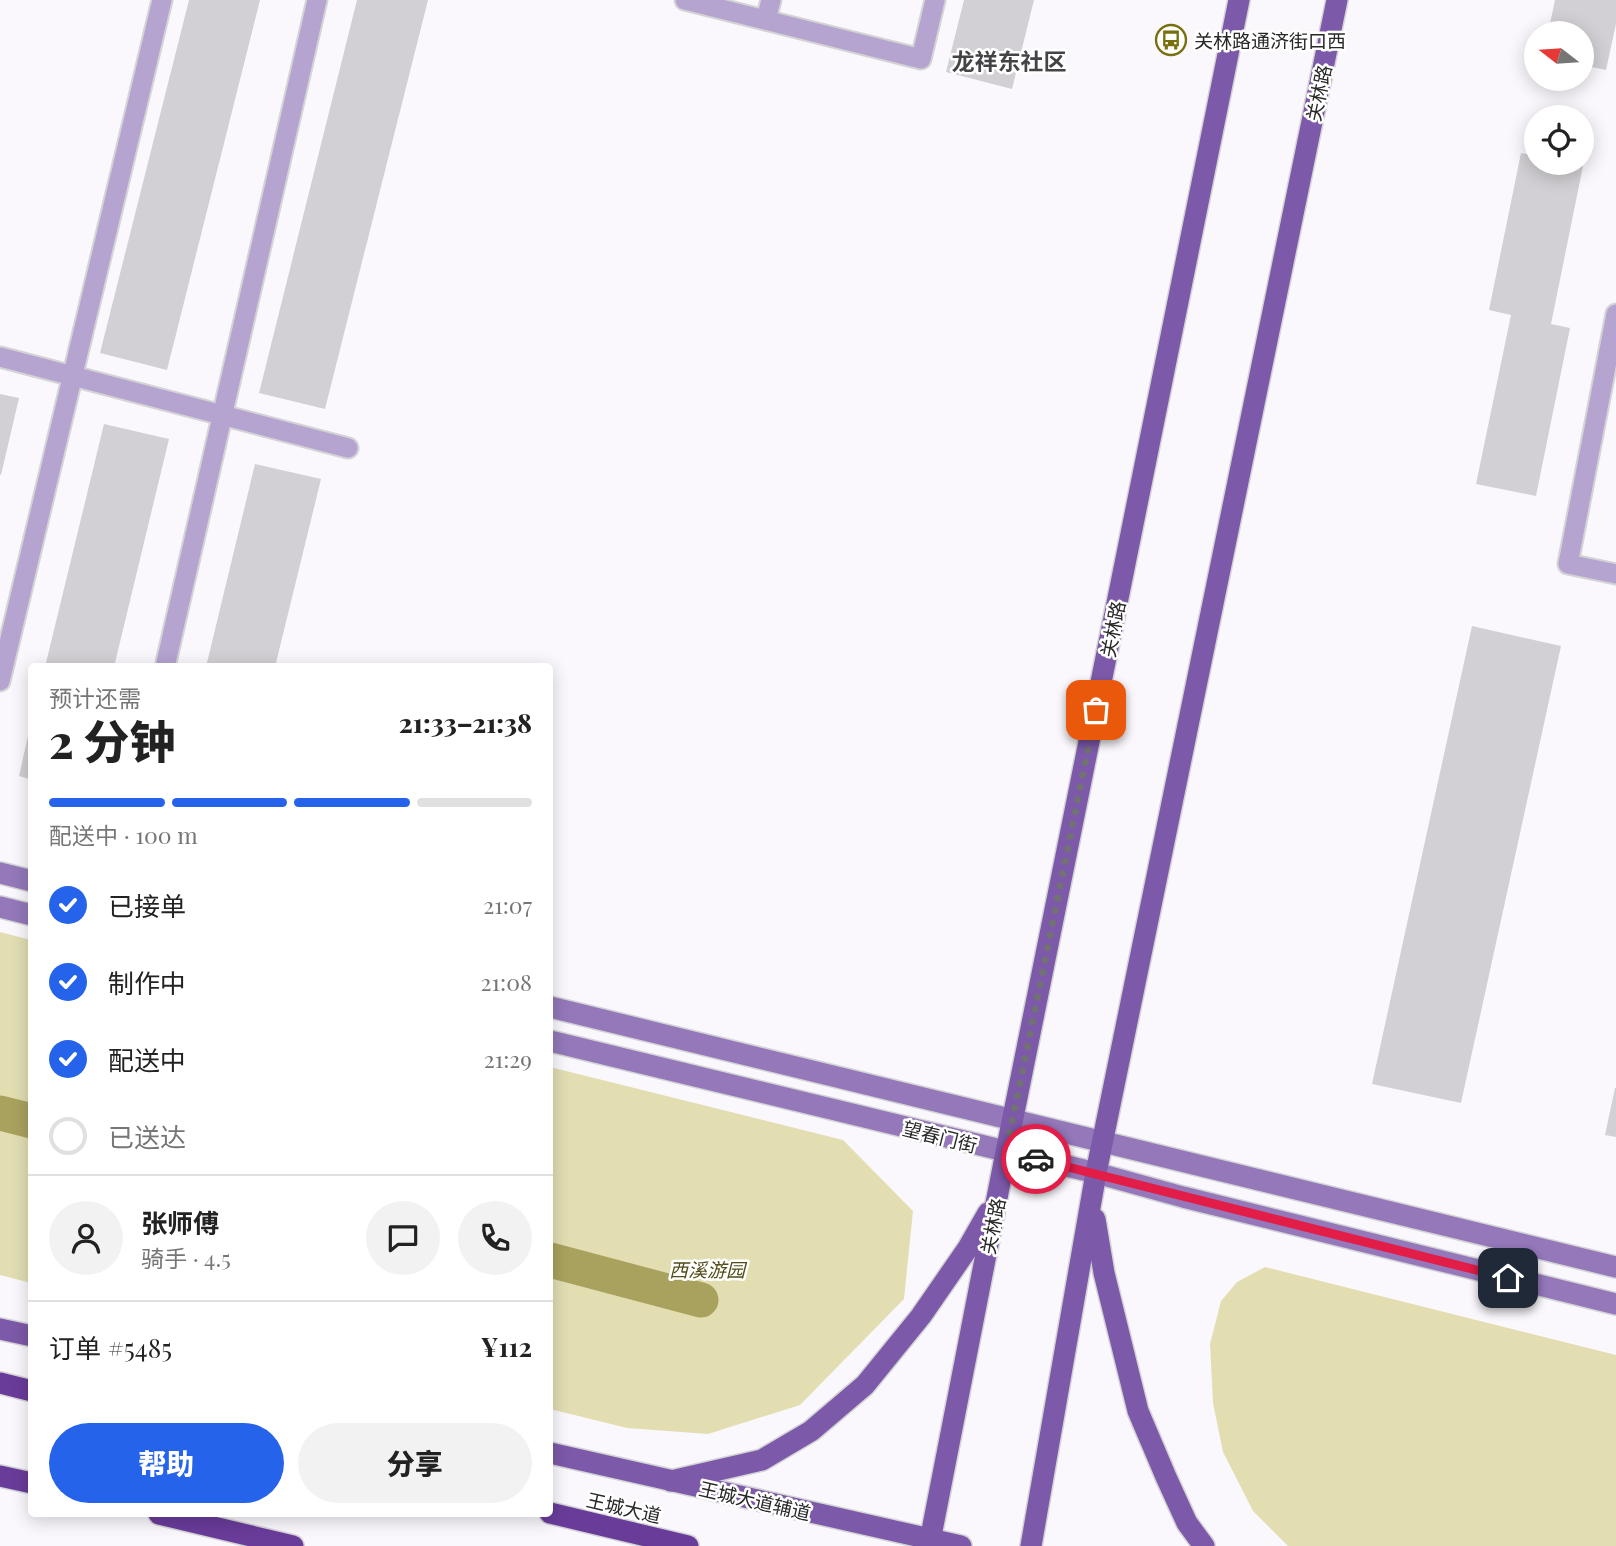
<!DOCTYPE html>
<html lang="zh">
<meta charset="utf-8">
<style>
body{margin:0;font-family:"Playfair Display","Noto Sans SC",serif;background:#f2f2f2;color:#222;height:100vh;display:flex;flex-direction:column;font-size:26px;white-space:nowrap}
*{box-sizing:border-box;margin:0}
p{font-size:23px;color:#767676}
.icon{flex:none;width:38px;height:38px;fill:none;stroke:currentColor;stroke-width:2;stroke-linecap:round;stroke-linejoin:round}
.map{position:relative;flex:1;overflow:hidden}
.side{position:absolute;left:28px;top:663px;width:525px;height:854px;display:flex;flex-direction:column;background:#fff;border-radius:7px;box-shadow:0 4px 18px #0003}
.side>*{flex:none}
.needle{width:46px;rotate:287deg}
.buttons{position:absolute;left:1524px;top:21px;display:grid;gap:14px}
.buttons a{display:grid;place-items:center;width:70px;height:70px;border-radius:50%;background:#fff;box-shadow:0 4px 18px #0003;font-size:35px}
.pin{position:absolute;display:grid;place-items:center;width:60px;height:60px;color:#fff;margin:-30px;border-radius:14px;box-shadow:0 4px 10px #0006}
.courier{position:absolute;display:grid;place-items:center;width:70px;height:70px;margin:-35px;border:5px solid #e11d48;border-radius:50%;background:#fff;color:#222;box-shadow:0 2px 9px #0007}
.headline em{font-style:normal;font-weight:800}
.headline div{display:flex;flex-direction:column-reverse}
.headline{display:flex;align-items:center;justify-content:space-between;height:119px;padding:0 21px}
h1{font-size:46px;font-weight:800;line-height:52px}
.bar{display:grid;grid-template-columns:repeat(4,1fr);gap:10px 7px;align-content:center;height:84px;padding:0 21px}
.bar i{height:9px;border-radius:5px;background:#e0e0e0}
.bar .current{background:#2563eb}
.bar p{grid-column:span 4}
.line{display:flex;align-items:center;gap:18px;padding:0 21px;border-top:2px solid #e0e0e0}
.line div{flex:1}
.round{display:grid;place-items:center;flex:none;width:74px;height:74px;border-radius:37px;background:#f2f2f2}
ol{padding:0 21px;list-style:none}
li{display:flex;align-items:center;gap:21px;height:77px}
li p{margin-inline-start:auto}
li .icon{padding:7px;border-radius:50%;background:#2563eb;color:#fff;stroke-width:4}
li:last-child{color:#767676}
li i{width:38px;height:38px;border:4px solid #e0e0e0;border-radius:50%}
.primary-button{display:flex;gap:14px;margin-top:auto;padding:14px 21px}
.primary-button a{flex:1;height:80px;border-radius:42px;background:#2563eb;color:#fff;font-size:28px;font-weight:800;line-height:80px;text-align:center}
.primary-button a+a{background:#f2f2f2;color:#222}
.map>svg:first-child{display:block}
.green{fill:#e2deb2}
.lines{fill:none;stroke-linecap:round;stroke-linejoin:round}
.canal{stroke:#a9a25e;stroke-width:35}
.building{fill:#d2d0d4}
.lane-casing{stroke:#d4d3d6;stroke-width:23}
.secondary-casing{stroke:#d4d3d6;stroke-width:24}
.primary-casing{stroke:#d4d3d6;stroke-width:24}
.highway-casing{stroke:#d4d3d6;stroke-width:24}
.lane{stroke:#b5a3d0;stroke-width:19}
.secondary{stroke:#9478ba;stroke-width:21}
.primary{stroke:#7d59a9;stroke-width:21}
.highway{stroke:#693c9a;stroke-width:21}
.done{stroke:#727173;stroke-width:7;stroke-dasharray:0 12.6}
.route{stroke:#e11d48;stroke-width:9}
.labels{text-anchor:middle;dominant-baseline:central;stroke-width:5;stroke-linejoin:round;paint-order:stroke}
.poi-label{font-size:19px;fill:#282829;stroke:#fff;text-anchor:start}
.street-label{font-size:19px;fill:#282829;stroke:#fff}
.park-label{font-size:19px;font-style:italic;fill:#524d18;stroke:#fff}
.quarter-label{font-size:23px;font-weight:bold;fill:#444346;stroke:#fff}
</style>
<div class="map">
<svg width="1616" height="1546" viewBox="0 0 1616 1546">
<rect width="100%" height="100%" fill="#faf8fc"/>
<g class="green">
<path d="M0,932l31,8v343l-31,-8z"/>
<path d="M550,1067l293,73 70,71 -9,88 -104,106 -92,29 -81,-6 -77,-19z"/>
<path d="M1265,1267l351,88v191h-328l-35,-35 -30,-59 -10,-49 -3,-59 11,-43 16,-19z"/>
</g>
<g class="lines">
<g class="canal">
<path d="M0,1113l32,8"/>
<path d="M550,1260l151,40"/>
</g>
</g>
<g class="building">
<path d="M189,0h71l-93,370 -67,-17z"/>
<path d="M357,0h71l-103,409 -66,-16z"/>
<path d="M964,0h70l-22,89 -66,-17z"/>
<path d="M1555,0h61v24l-10,46 -24,-5v-32h-34z"/>
<path d="M1521,153l15,3v7h33l14,3 -32,158 19,4 -34,168 -60,-12 35,-169 -22,-5z"/>
<path d="M0,394l19,4 -18,77 -1,-1z"/>
<path d="M104,424l65,15 -55,228h-69z"/>
<path d="M255,464l66,15 -46,188h-69z"/>
<path d="M1472,626l89,20 -100,457 -89,-19z"/>
<path d="M30,727h2v53l-13,-4z"/>
<path d="M1615,1088h1v49l-11,-2z"/>
</g>
<g class="lines">
<g class="lane-casing">
<g id="lane">
<path d="M685,0l236,59 14,-59"/>
<path d="M766,20l5,-20"/>
<path d="M1616,314l-48,250 48,10"/>
<path d="M0,357l348,91"/>
<path d="M165,667l152,-667"/>
<path d="M0,681l162,-681"/>
</g>
</g>
<g class="secondary-casing">
<g id="secondary">
<path d="M0,873l32,8"/>
<path d="M0,907l32,8"/>
<path d="M550,1007l1066,260"/>
<path d="M550,1041l546,132 87,24 433,107"/>
</g>
</g>
<g class="primary-casing">
<g id="primary">
<path d="M1095,1219l9,54 34,138 28,66 21,46 17,23"/>
<path d="M0,1329l32,7"/>
<path d="M550,1453l411,93"/>
<path d="M671,1481l91,-21 49,-29 54,-46 56,-69 47,-68 20,-35"/>
<path d="M929,1546l77,-394 233,-1152"/>
<path d="M1031,1546l65,-373 241,-1173"/>
</g>
</g>
<g class="highway-casing">
<g id="highway">
<path d="M0,1383l32,8"/>
<path d="M0,1476l32,7"/>
<path d="M550,1513l138,33"/>
<path d="M159,1514l134,32"/>
</g>
</g>
<use href="#lane" class="lane"/>
<use href="#secondary" class="secondary"/>
<use href="#primary" class="primary"/>
<use href="#highway" class="highway"/>
</g>
<g class="lines">
<path class="done" d="M1036,1159l-30,-7 90,-442"/>
<path class="route" d="M1036,1159l472,119"/>
</g>
<defs>
<g id="bus-ring" transform="scale(1.575)"><circle r="9.5" fill="#fff" stroke="#796f0e" stroke-width="1.5"/><path d="M-5-6H5V4H4V6H2V4H-2V6H-4V4H-5ZM-3.5-4V0h7V-4ZM-3.5 1.2v1.5H-2V1.2ZM2 1.2v1.5H3.5V1.2Z" fill="#796f0e"/></g>
</defs>
<g fill-rule="evenodd">
<use href="#bus-ring" x="1171" y="40"/>
</g>
<g class="labels">
<g class="poi-label">
<text x="1194" y="40">关林路通济街口西</text>
</g>
<g class="street-label">
<text transform="translate(1318 93) rotate(-78)">关林路</text>
<text transform="translate(1112 629) rotate(-79)">关林路</text>
<text transform="translate(940 1136) rotate(14)">望春门街</text>
<text transform="translate(992 1226) rotate(-79)">关林路</text>
<text transform="translate(755 1500) rotate(13)">王城大道辅道</text>
<text transform="translate(624 1507) rotate(13)">王城大道</text>
</g>
<g class="park-label">
<text x="707" y="1269">西溪游园</text>
</g>
<g class="quarter-label">
<text x="1009" y="60">龙祥东社区</text>
</g>
</g>
</svg>
<div class="buttons">
<a><svg class="needle" viewBox="-14 -14 28 28"><path d="M0-13l5 13h-10z" fill="#e53935"/><path d="M0 13l5-13h-10z" fill="#767676"/></svg></a>
<a><svg class="icon" aria-label="locate" viewBox="0 0 24 24"><circle cx="12" cy="12" r="6"/><path d="M12 2v4M12 18v4M2 12h4M18 12h4"/></svg></a>
</div>
<div class="pin" style="left:1096px;top:710px;background:#ea580c"><svg class="icon" aria-label="bag" viewBox="0 0 24 24"><path d="M5 8h14l-1 12H6zM9 8a3 3 0 0 1 6 0"/></svg></div>
<div class="pin" style="left:1508px;top:1278px;background:#1f2937"><svg class="icon" aria-label="home" viewBox="0 0 24 24"><path d="M3 11l9-7 9 7M6 9v11h12V9"/></svg></div>
<div class="courier" style="left:1036px;top:1159px"><svg class="icon" aria-label="car" viewBox="0 0 24 24"><path d="M5 17H2v-5l4-1 3-4h7l3 4 3 1v5h-3M9 17h6M6 11h13"/><circle cx="7" cy="17" r="2"/><circle cx="17" cy="17" r="2"/></svg></div>
<section class="side">
<div class="headline"><div><h1>2 分钟</h1><p>预计还需</p></div><em>21:33–21:38</em></div>
<div class="bar"><i class="current"></i><i class="current"></i><i class="current"></i><i></i><p>配送中 · 100 m</p></div>
<ol>
<li><svg class="icon" aria-label="check" viewBox="0 0 24 24"><path d="M5 12l5 5 9-10"/></svg>已接单<p>21:07</p></li>
<li><svg class="icon" aria-label="check" viewBox="0 0 24 24"><path d="M5 12l5 5 9-10"/></svg>制作中<p>21:08</p></li>
<li><svg class="icon" aria-label="check" viewBox="0 0 24 24"><path d="M5 12l5 5 9-10"/></svg>配送中<p>21:29</p></li>
<li><i></i>已送达</li>
</ol>
<div class="line" style="height:126px"><a class="round"><svg class="icon" aria-label="person" viewBox="0 0 24 24"><circle cx="12" cy="8" r="4"/><path d="M4 21q1-7 8-7t8 7"/></svg></a><div><b>张师傅</b><p>骑手 · 4.5</p></div><a class="round"><svg class="icon" aria-label="chat" viewBox="0 0 24 24"><path d="M4 5h16v11H9l-5 4z"/></svg></a><a class="round"><svg class="icon" aria-label="phone" viewBox="0 0 24 24"><path d="M5 4h4l2 5-3 2q2 4 5 5l2-3 5 2v4C11 20 4 13 5 4z"/></svg></a></div>
<div class="line" style="height:91px"><div>订单 #5485</div><b>¥112</b></div>
<div class="primary-button"><a>帮助</a><a>分享</a></div>
</section>
</div>
